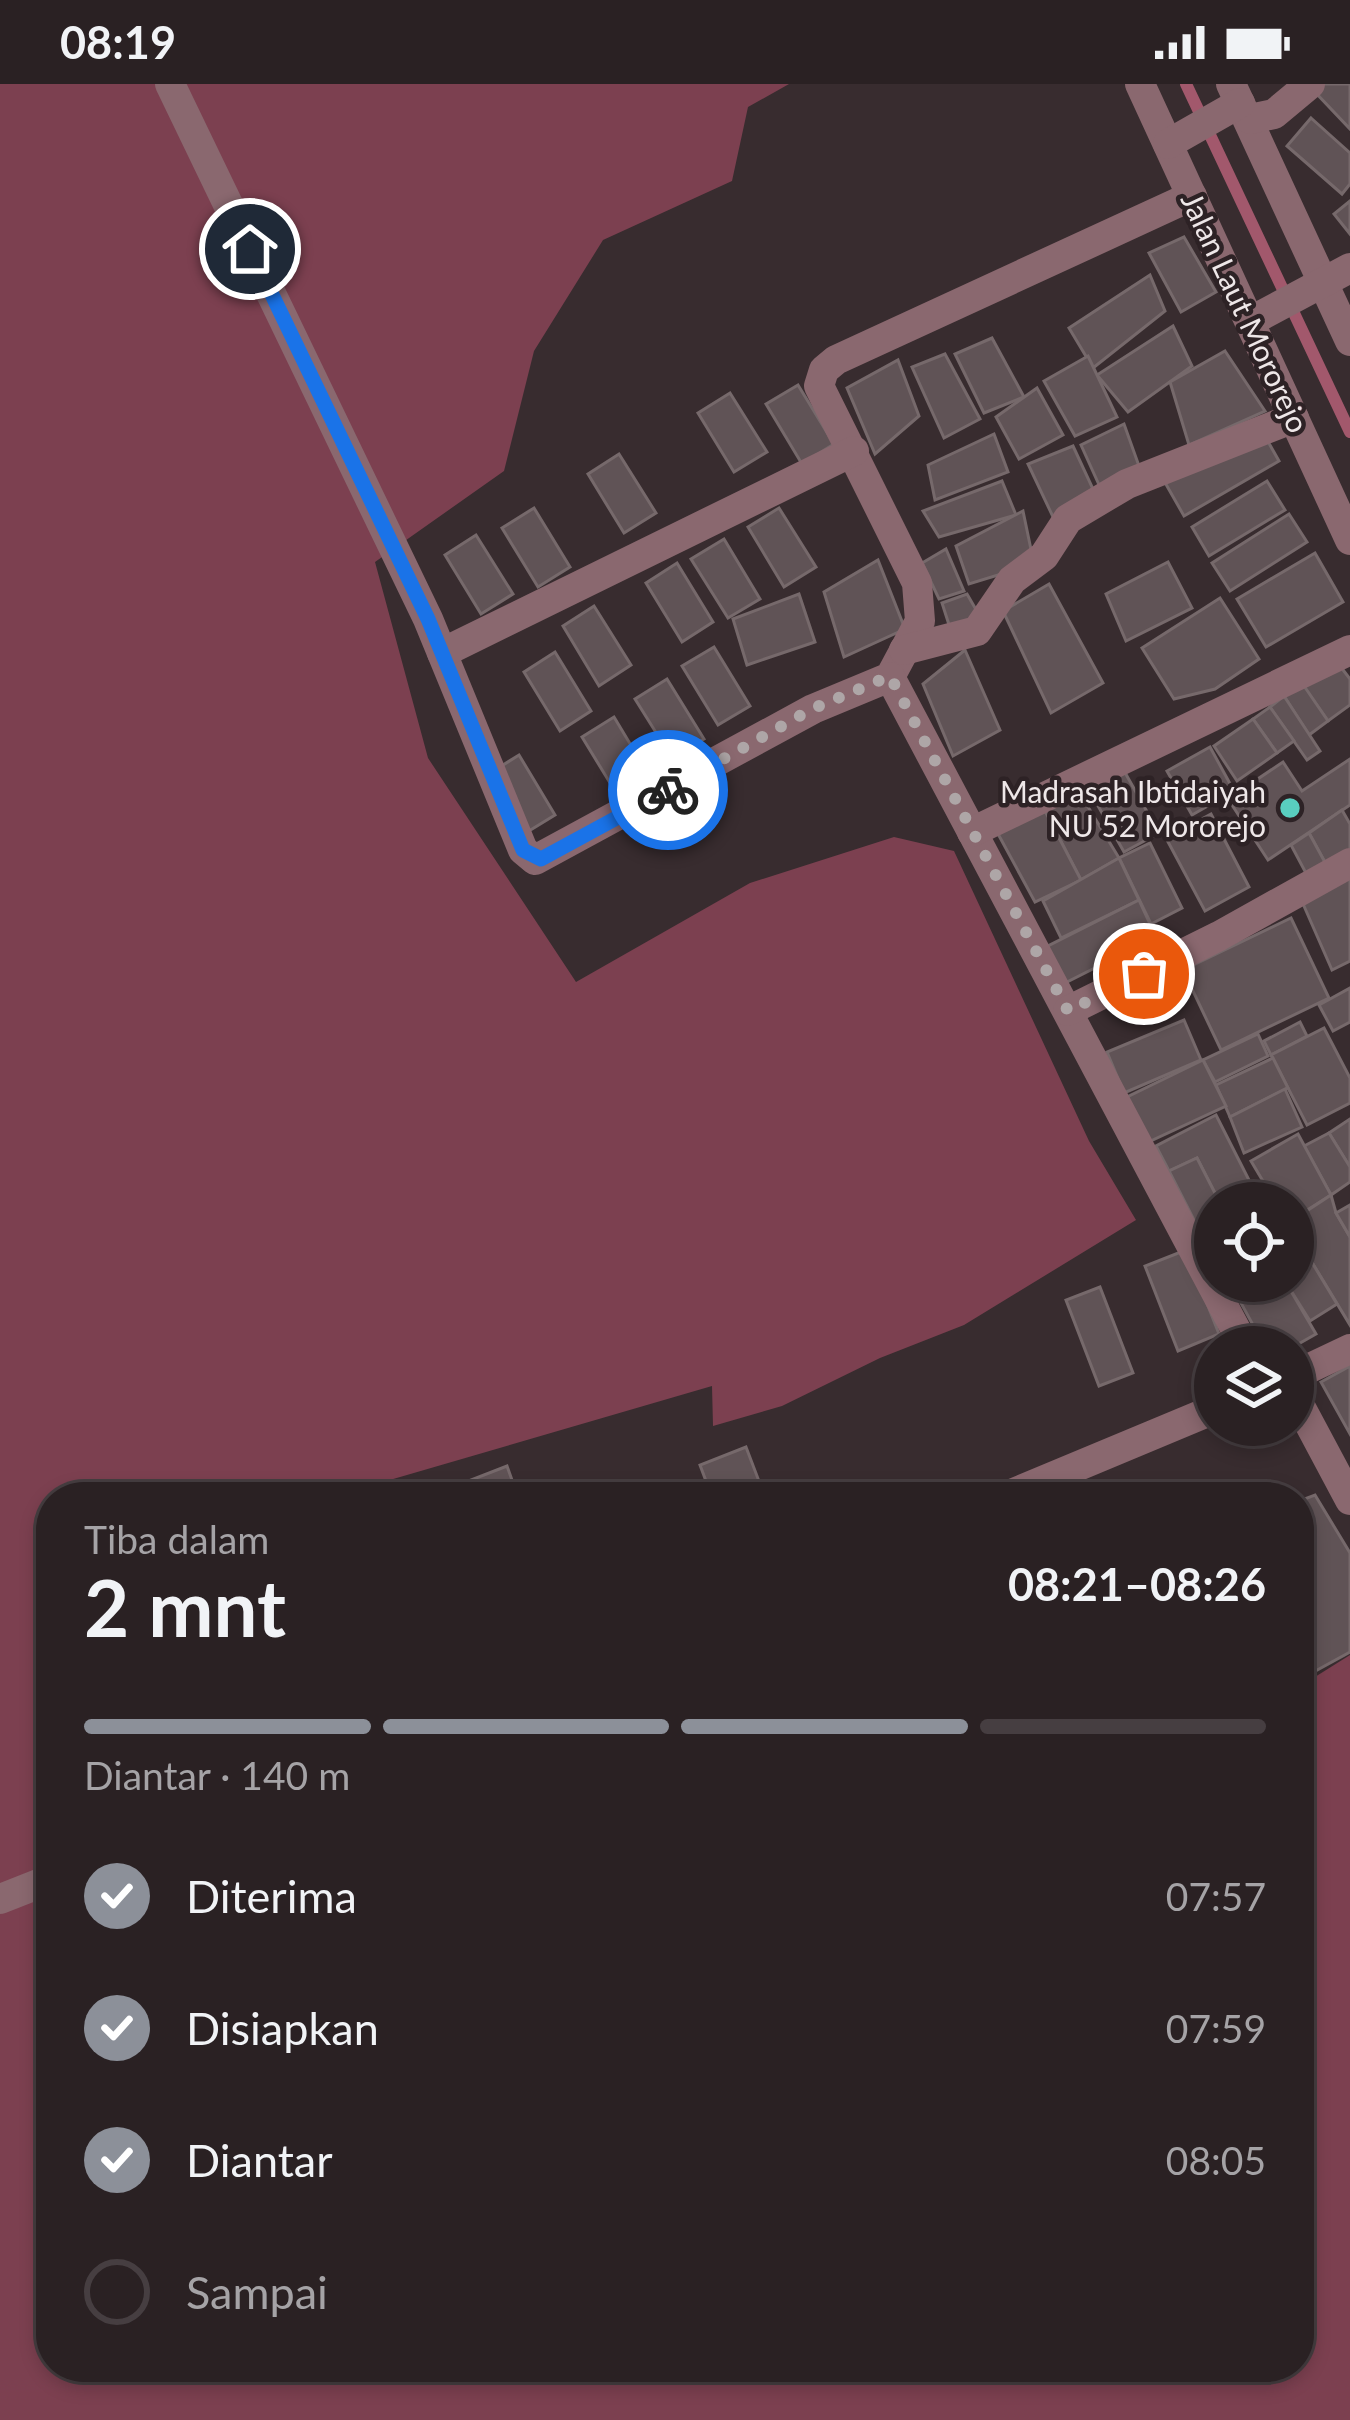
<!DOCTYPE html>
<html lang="id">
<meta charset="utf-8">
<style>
body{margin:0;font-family:Lato,sans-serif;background:#32292b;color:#f1f3f6;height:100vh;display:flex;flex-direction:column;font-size:45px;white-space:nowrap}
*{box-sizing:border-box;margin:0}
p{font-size:39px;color:#a5a3a6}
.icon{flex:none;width:66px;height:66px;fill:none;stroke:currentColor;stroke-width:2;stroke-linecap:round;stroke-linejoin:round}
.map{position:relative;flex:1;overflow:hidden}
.panel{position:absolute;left:36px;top:1398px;width:1278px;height:900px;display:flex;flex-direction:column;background:#2a2123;border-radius:48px;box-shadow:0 6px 18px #0003,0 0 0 3px #463e41}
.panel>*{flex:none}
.tools{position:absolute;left:1194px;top:1098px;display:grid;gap:24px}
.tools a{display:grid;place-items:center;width:120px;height:120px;border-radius:50%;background:#2a2123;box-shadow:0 6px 18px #0003,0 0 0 3px #463e41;font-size:60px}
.pin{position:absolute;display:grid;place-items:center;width:102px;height:102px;color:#fff;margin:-51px;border:6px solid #fff;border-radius:50%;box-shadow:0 3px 12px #0007}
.courier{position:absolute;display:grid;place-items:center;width:120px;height:120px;margin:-60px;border:9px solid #1a73e8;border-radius:50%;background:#fff;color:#222;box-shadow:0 3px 15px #0007}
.overview em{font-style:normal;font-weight:700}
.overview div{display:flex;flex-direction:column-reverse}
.overview{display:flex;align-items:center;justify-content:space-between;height:204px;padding:0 48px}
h1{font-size:78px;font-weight:700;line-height:90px}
.bar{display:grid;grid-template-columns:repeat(4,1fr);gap:18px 12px;align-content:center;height:144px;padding:0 48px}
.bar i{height:15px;border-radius:9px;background:#463e41}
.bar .active{background:#8c9099}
.bar p{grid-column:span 4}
ol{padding:0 48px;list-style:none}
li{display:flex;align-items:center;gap:36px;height:132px}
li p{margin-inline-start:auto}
li .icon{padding:12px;border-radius:50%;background:#8c9099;color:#fff;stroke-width:4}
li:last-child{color:#a5a3a6}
li i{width:66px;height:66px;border:6px solid #463e41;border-radius:50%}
.status{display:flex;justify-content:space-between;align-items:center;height:84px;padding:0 60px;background:#2a2123;direction:ltr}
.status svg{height:33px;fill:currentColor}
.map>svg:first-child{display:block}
.green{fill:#7c4050}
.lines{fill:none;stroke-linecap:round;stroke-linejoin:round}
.stream{stroke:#a2586c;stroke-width:12}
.building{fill:#605356;stroke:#76696b;stroke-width:3}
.minor{stroke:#8a686f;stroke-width:30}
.done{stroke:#aea6a7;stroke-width:12;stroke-dasharray:0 21.6}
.route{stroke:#1a73e8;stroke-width:15}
.poi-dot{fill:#59cebf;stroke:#2d2225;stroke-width:4.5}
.labels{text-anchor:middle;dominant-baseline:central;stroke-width:9;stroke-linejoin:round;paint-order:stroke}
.street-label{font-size:30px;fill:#eee7e8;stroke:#2d2225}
.poi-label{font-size:30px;fill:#eee7e8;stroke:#2d2225;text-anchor:end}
</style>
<div class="status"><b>08:19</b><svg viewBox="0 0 49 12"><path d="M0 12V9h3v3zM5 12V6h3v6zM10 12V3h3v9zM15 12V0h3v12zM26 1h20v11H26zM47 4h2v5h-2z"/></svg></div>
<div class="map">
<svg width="1350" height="2336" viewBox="0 0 1350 2336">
<rect width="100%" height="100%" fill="#382c2f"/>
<path class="green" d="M0,0h789l-41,23 -16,74 -129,59 -69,111 -30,120 -129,91 53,196 148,224 174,-99 144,-46 60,14 135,290 47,79 -172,105 -84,33 -98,48 -69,20 -1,-40 -360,105 1,6h-302v870h1248v-680l51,-32v765h-1350z"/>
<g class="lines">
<path class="stream" d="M1186,0l164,348"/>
</g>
<g class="building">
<path d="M1321,0h29v45l-36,-38z"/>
<path d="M1311,34l39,35v31l-8,10 -55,-48z"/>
<path d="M1350,117v33l-16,-20z"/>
<path d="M1184,153l32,55 -35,20 -32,-59z"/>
<path d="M1150,191l15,36 -72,57 -24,-40z"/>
<path d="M1173,242l19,40 -64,46 -31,-37z"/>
<path d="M992,254l32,59 -40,16 -29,-59z"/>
<path d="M1225,267l40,60 -76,34 -19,-63z"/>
<path d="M945,270l35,65 -36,19 -32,-71z"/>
<path d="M1088,272l29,61 -42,19 -31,-55z"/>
<path d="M898,276l21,56 -44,38 -28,-66z"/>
<path d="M798,301l36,59 -32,20 -36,-60z"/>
<path d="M1037,304l26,47 -44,24 -23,-42z"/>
<path d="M730,309l37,59 -33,20 -36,-59z"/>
<path d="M1124,340l15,42 -39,21 -19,-42z"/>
<path d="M1258,340l21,37 -95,55 -21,-37z"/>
<path d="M994,350l14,38 -73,28 -7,-35z"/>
<path d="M1073,362l20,43 -39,30 -26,-55z"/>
<path d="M619,370l37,59 -32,20 -36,-59z"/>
<path d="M1002,397l14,34 -77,22 -16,-26z"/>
<path d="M1267,397l18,29 -76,46 -17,-29z"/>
<path d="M534,424l36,59 -32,20 -36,-59z"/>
<path d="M779,424l37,59 -32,20 -36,-60z"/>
<path d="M1023,427l11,53 -65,20 -13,-38z"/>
<path d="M1289,430l18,28 -77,49 -18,-28z"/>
<path d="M476,451l37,59 -32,20 -36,-59z"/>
<path d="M724,455l36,60 -32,19 -37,-59z"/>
<path d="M946,465l18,42 -25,8 -17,-36z"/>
<path d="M1315,469l28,49 -77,45 -29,-48z"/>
<path d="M878,476l27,69 -61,28 -20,-65z"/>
<path d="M1168,478l24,46 -66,33 -20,-47z"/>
<path d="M677,479l36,59 -31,20 -36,-59z"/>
<path d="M1049,500l54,99 -52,30 -48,-102z"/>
<path d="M799,510l16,48 -68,23 -14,-46z"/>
<path d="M967,510l15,26 -31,11 -9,-28z"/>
<path d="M1220,514l39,61 -44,30 -41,10 -32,-51z"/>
<path d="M594,522l37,59 -32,21 -36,-60z"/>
<path d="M714,563l36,59 -32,19 -36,-59z"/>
<path d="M965,566l35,80 -47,26 -30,-72z"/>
<path d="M555,568l36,59 -31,20 -36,-59z"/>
<path d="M1337,578l13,17v26l-22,16 -24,-34z"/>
<path d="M667,595l37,60 -32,19 -37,-59z"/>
<path d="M1302,599l26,38 -19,14 -25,-39z"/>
<path d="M1284,612l36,55 -13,9 -37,-53z"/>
<path d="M1270,623l24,34 -17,12 -24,-34z"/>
<path d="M614,633l36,60 -32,19 -36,-59z"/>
<path d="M1253,635l24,34 -40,28 -23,-35z"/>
<path d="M1210,663l24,44 -42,24 -25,-44z"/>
<path d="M519,671l36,60 -31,19 -37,-59z"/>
<path d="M1350,675v46l-82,55 -40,-61 55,-37 19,29z"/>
<path d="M1123,685l36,64 -35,19 -36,-64z"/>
<path d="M1076,703l43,71 -38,22 -38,-73z"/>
<path d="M1043,723l38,73 -46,22 -38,-70z"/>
<path d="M1342,726l8,14v31l-23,11 -18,-33z"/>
<path d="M1211,730l38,73 -44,24 -39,-73z"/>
<path d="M1309,749l18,33 -19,11 -17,-32z"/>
<path d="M1150,759l32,65 -31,16 -32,-66z"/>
<path d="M1119,774l20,42 -78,38 -18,-37z"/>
<path d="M1350,784v93l-18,9 -32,-73z"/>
<path d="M1139,816l17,37 -95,48 -19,-36z"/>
<path d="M1291,834l38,80 -108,52 -38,-80z"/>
<path d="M1350,904v34l-17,9 -14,-26z"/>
<path d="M1184,936l17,40 -77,33 -17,-41z"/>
<path d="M1300,938l7,14 -36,19 -7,-14z"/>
<path d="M1324,944l26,50v25l-43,22 -36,-70z"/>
<path d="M1258,950l10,22 -53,26 -12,-22z"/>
<path d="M1273,974l15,30 -58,29 -14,-32z"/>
<path d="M1203,976l23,46 -82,38 -21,-45z"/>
<path d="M1285,1005l17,38 -58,26 -14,-36z"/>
<path d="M1216,1031l39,77 -20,11h-15l-23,-45 -28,13 -13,-25z"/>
<path d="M1350,1035v48l-21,-34z"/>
<path d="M1329,1049l21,34v15l-19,13 -27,-49z"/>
<path d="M1298,1050l33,61 -38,24v-16h-17l-25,-42z"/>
<path d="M1197,1074l23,45h-5v12l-18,11 -28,-55z"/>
<path d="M1266,1101l10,18h-41l20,-11z"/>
<path d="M1331,1111l5,18 14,24v88l-57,-94v-11z"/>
<path d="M1350,1121v32l-14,-24z"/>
<path d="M1215,1131v41l-18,-30z"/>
<path d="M1293,1147l44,73 -27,17 -25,-40h8z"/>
<path d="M1186,1166l33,84 -41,17 -33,-85z"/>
<path d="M1229,1197h56l31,53 -23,13h-28z"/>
<path d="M1100,1203l33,86 -34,13 -33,-86z"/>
<path d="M1350,1282v68l-29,-52z"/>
<path d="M746,1363l19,50h-53l-12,-32z"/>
<path d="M507,1382l11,31 -117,-1 33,-13 3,10 24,-2 -3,-6z"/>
<path d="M666,1399l5,14h-43z"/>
<path d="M1315,1411l35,58v99l-51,28v-179z"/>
</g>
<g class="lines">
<g class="minor">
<path d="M170,0l258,535 95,231 12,10 278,-151 77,-32 30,-56 -3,-38 -98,-197 5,-16 12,-10 356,-164"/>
<path d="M1140,0l210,456"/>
<path d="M1231,0l119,257"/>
<path d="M1250,35l24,-5 36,-30"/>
<path d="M1168,60l72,-41"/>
<path d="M1251,237l99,-53"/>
<path d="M904,566l73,-19 35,-51 32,-24 24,-37 59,-35 167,-66"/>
<path d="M442,569l412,-202"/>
<path d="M890,593l355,670"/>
<path d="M972,748l378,-182"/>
<path d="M1068,927l151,-75 131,-73"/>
<path d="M1293,1292l57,-27"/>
<path d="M1293,1309l57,107"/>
<path d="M1004,1413l211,-88"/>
<path d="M0,1815l51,-20"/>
</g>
</g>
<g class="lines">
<path class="done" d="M668,706l144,-81 78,-33 178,335 76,-37"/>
<path class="route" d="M250,165l178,370 95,231 18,9 127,-69"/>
</g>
<circle class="poi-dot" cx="1290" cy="724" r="12"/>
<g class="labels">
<g class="street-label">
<text transform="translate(1246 228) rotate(65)">Jalan Laut Mororejo</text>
</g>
<g class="poi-label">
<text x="1266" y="707">Madrasah Ibtidaiyah<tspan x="1266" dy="34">NU 52 Mororejo</tspan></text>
</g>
</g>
</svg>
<div class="tools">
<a><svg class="icon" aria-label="locate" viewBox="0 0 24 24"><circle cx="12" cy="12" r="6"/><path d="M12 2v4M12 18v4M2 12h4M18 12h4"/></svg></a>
<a><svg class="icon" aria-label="layers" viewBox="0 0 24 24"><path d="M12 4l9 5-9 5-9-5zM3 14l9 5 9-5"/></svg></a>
</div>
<div class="pin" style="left:1144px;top:890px;background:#ea580c"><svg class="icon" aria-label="bag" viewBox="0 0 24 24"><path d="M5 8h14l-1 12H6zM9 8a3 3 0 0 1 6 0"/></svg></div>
<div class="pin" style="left:250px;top:165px;background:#1f2937"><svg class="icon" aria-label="home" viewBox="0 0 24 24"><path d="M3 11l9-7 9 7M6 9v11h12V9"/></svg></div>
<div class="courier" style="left:668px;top:706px"><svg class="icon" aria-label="bike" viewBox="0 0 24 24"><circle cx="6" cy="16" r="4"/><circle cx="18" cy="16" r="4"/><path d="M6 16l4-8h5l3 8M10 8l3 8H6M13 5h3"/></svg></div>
<section class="panel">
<div class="overview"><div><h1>2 mnt</h1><p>Tiba dalam</p></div><em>08:21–08:26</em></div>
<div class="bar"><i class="active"></i><i class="active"></i><i class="active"></i><i></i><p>Diantar · 140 m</p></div>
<ol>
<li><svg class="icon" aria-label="check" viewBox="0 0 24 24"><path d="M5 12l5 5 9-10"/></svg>Diterima<p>07:57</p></li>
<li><svg class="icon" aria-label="check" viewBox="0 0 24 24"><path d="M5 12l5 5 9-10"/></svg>Disiapkan<p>07:59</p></li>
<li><svg class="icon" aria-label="check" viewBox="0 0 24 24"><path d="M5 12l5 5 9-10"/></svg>Diantar<p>08:05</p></li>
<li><i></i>Sampai</li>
</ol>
</section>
</div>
